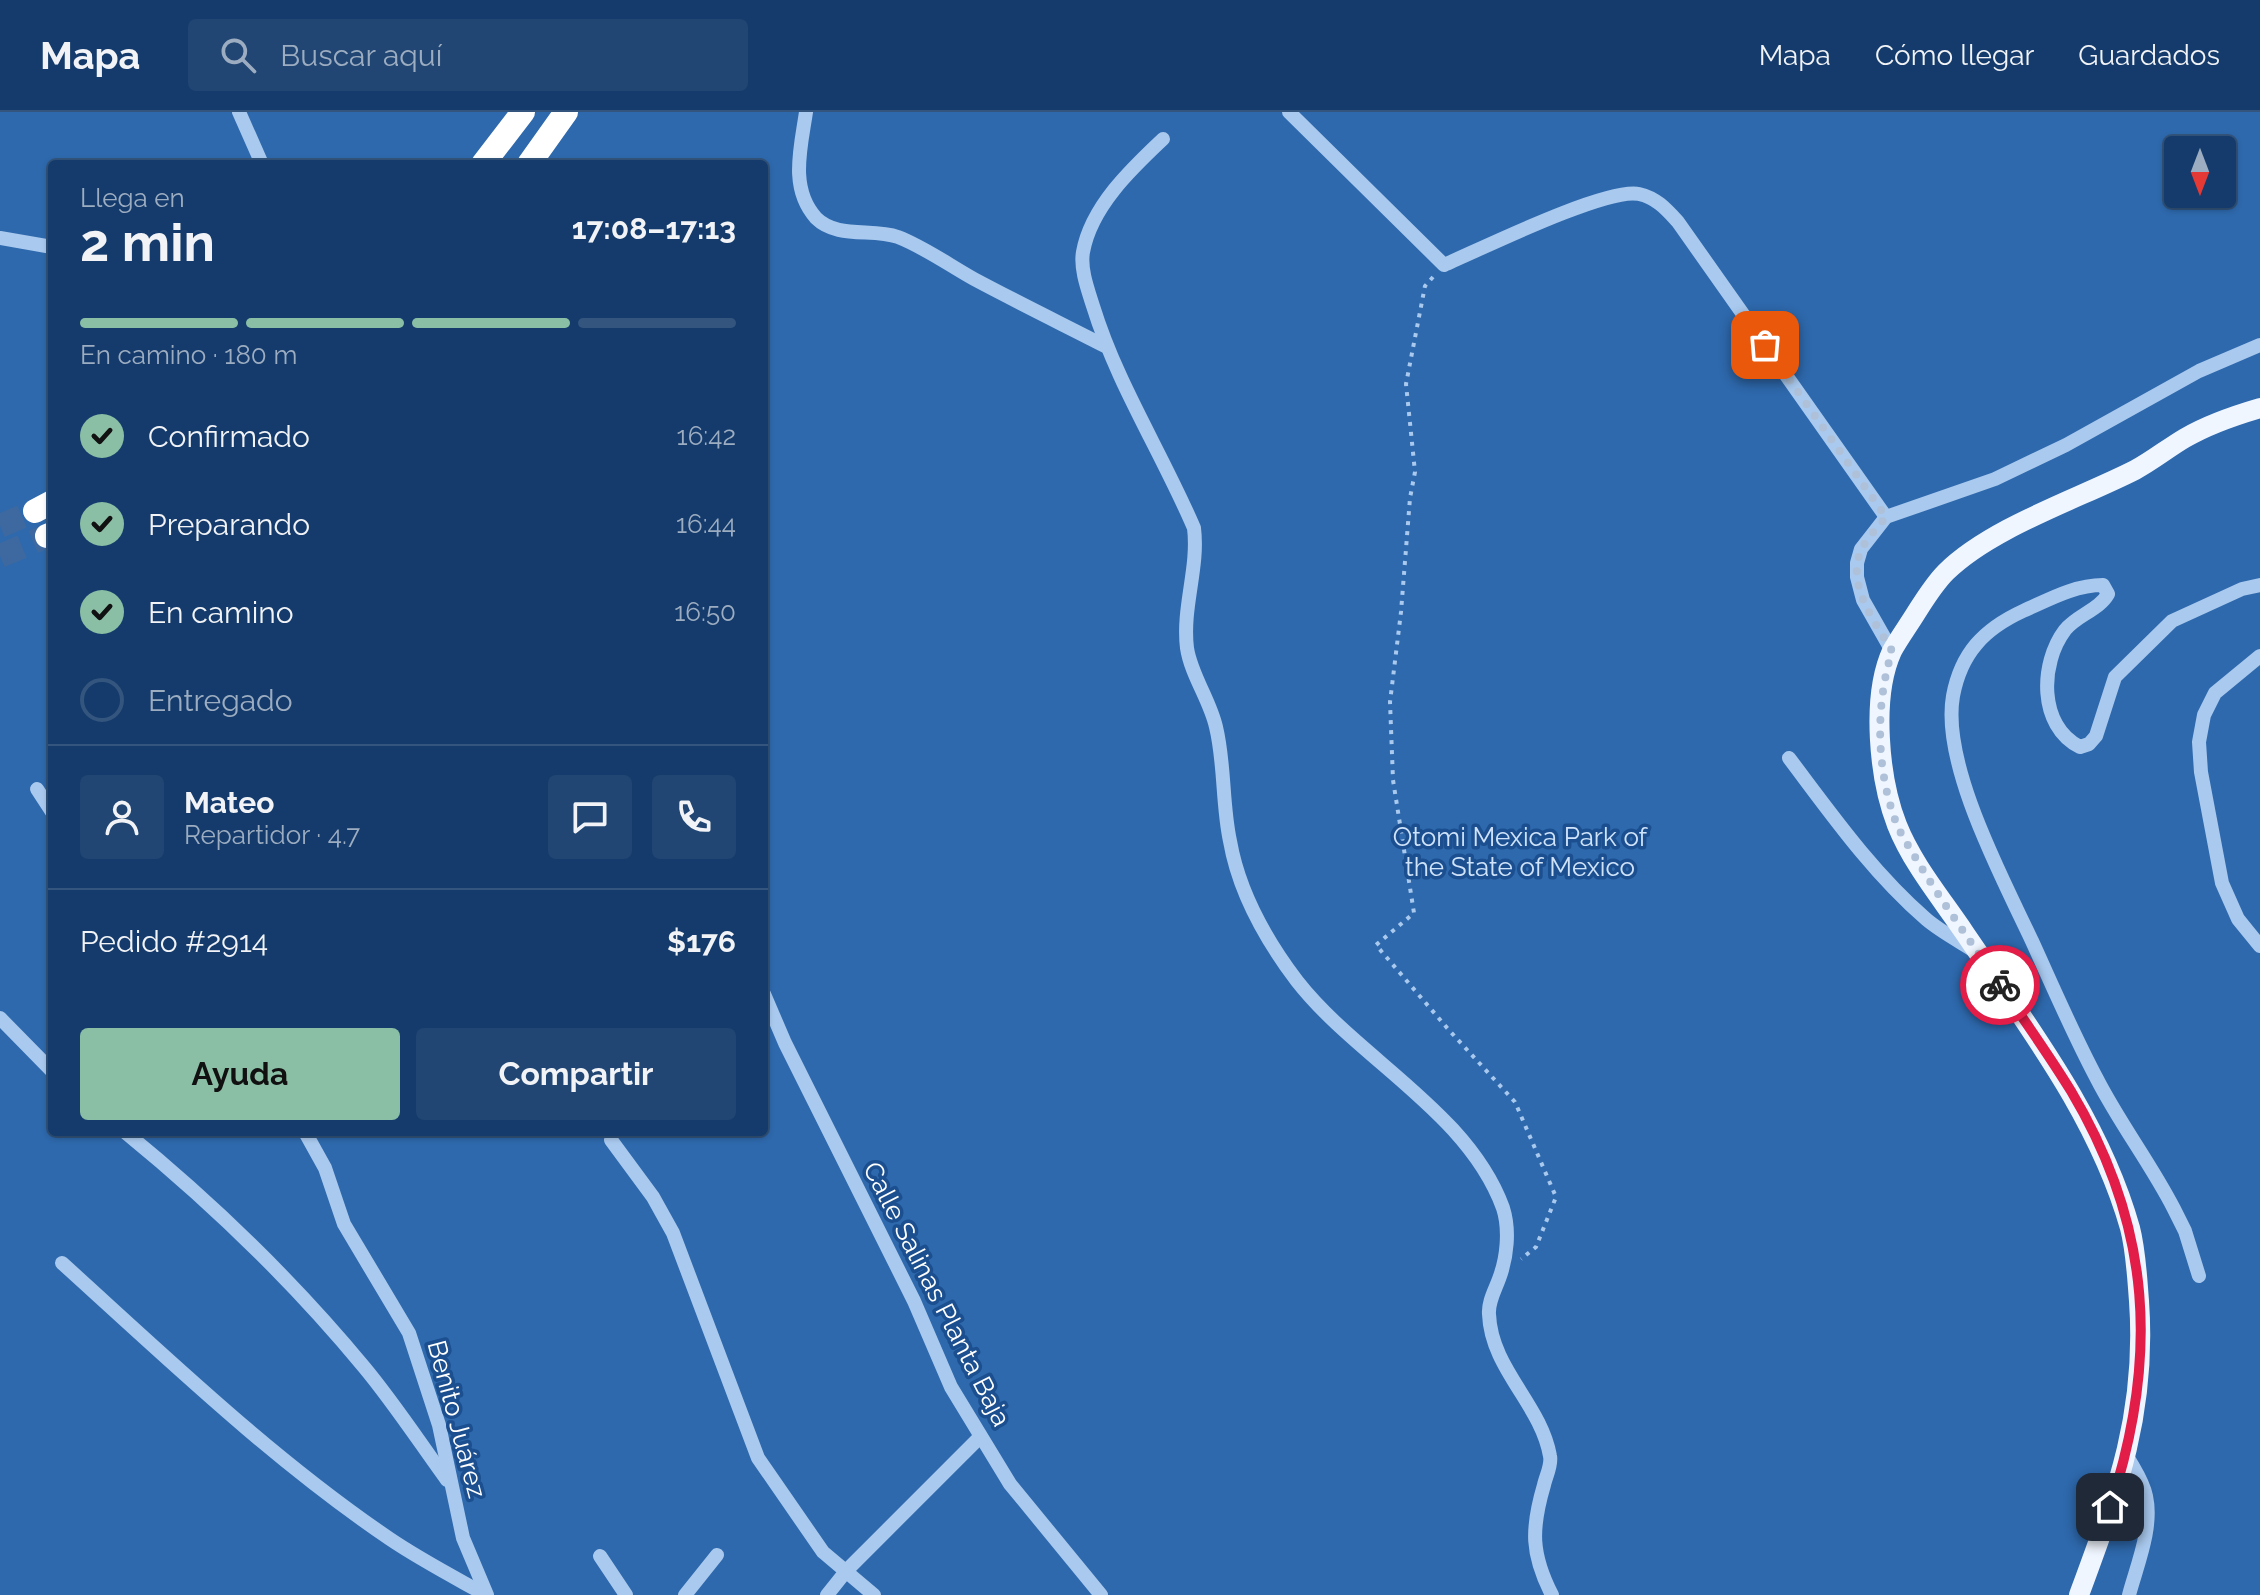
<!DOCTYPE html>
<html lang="es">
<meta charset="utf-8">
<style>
body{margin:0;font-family:Raleway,sans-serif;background:#214673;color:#f1f3f6;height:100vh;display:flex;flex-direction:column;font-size:30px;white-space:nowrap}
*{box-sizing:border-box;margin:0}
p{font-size:26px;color:#9dadc1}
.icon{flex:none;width:44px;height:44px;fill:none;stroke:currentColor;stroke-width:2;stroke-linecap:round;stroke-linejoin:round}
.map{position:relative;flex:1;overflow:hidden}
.side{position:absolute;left:48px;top:48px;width:720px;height:976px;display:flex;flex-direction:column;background:#143b6b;border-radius:8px;box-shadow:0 2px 6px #0004,0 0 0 2px #33557e}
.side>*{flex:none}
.needle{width:52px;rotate:180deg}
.fabs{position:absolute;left:2164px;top:24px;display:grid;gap:16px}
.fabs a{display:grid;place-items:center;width:72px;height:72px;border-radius:8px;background:#143b6b;box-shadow:0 2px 6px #0004,0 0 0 2px #33557e;font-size:40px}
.pin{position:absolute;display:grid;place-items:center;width:68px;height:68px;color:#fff;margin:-34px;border-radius:16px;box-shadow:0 4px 12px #0006}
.courier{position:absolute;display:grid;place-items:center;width:80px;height:80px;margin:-40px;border:6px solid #e11d48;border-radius:50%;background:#fff;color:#222;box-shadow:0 2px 10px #0007}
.head em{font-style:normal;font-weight:700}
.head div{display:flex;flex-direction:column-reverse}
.head{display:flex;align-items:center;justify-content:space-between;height:136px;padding:0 32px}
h1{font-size:52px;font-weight:700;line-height:60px}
.bar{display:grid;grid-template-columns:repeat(4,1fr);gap:12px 8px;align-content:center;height:96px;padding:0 32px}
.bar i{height:10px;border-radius:6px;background:#33557e}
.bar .selected{background:#8abfa5}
.bar p{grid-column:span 4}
.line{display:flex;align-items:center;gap:20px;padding:0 32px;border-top:2px solid #33557e}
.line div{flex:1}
.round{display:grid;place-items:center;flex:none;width:84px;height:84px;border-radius:8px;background:#214673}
ol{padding:0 32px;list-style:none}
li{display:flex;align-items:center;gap:24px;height:88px}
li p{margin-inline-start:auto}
li .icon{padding:8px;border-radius:50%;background:#8abfa5;color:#111;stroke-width:4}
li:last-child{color:#9dadc1}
li i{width:44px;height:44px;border:4px solid #33557e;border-radius:50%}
.primary-button{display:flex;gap:16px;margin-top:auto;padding:16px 32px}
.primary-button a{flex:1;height:92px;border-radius:8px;background:#8abfa5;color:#111;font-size:32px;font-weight:700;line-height:92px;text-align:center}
.primary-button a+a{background:#214673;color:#f1f3f6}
header{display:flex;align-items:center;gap:48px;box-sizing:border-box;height:112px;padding:0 40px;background:#143b6b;border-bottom:2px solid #33557e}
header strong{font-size:38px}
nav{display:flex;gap:44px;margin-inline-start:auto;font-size:28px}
.search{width:560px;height:72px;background:#214673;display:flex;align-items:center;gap:20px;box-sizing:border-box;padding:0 28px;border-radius:8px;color:#9dadc1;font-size:30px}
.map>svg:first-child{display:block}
.green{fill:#2e69ad;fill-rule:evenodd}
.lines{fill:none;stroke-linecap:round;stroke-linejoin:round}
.highway-tunnel{stroke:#3d69a0;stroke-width:24;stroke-dasharray:24 12;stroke-linecap:butt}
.path{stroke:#a9c9ee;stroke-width:4;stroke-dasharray:4 6;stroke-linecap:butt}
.minor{stroke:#a9c9ee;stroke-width:14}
.major{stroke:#f0f6ff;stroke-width:20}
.highway{stroke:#fff;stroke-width:24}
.done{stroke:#afc1d8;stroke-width:8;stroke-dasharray:0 14.4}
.route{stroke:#e11d48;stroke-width:10}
.labels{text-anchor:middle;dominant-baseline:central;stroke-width:7;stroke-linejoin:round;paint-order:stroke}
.park-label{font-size:26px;fill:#cfe3fa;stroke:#1b4f8f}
.street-label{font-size:26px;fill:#fff;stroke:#1b4f8f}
</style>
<header>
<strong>Mapa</strong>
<div class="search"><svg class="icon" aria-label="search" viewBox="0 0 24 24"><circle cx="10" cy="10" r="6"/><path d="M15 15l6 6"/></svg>Buscar aquí</div>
<nav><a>Mapa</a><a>Cómo llegar</a><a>Guardados</a></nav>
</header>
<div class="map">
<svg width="2260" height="1483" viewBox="0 0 2260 1483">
<rect width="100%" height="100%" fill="#1b4f8f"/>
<path class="green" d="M0,0h2260v1483h-2260zM2178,38h44v44h-44zM52,52h712v968h-712z"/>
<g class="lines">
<g class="highway-tunnel">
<path d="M0,414l35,-15"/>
<path d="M0,444l47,-20"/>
</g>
<path class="path" d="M1433,165l-8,9 -19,98 9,88 -5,26 -9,114 -11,90 3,78 21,133 -38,32 72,84 67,73 41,95 -20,50 -15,12"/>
<g class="minor">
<path d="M239,0l23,52"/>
<path d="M806,0c-5,35 -17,76 10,106 21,21 56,10 82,19 26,10 51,28 76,42 43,23 88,45 131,67"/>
<path d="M1289,0l155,153c37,-16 163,-78 195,-71 18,4 28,16 39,28l208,295"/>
<path d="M1163,27c-32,30 -72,68 -80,113 -3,17 5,38 10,54 24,78 69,147 101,222 5,40 -12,79 -7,120 4,27 23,52 29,79 9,37 6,77 14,114 9,52 36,99 67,140 61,78 171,131 206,227 7,22 4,50 -4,71 -4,11 -11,23 -10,35 2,55 52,90 61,142 2,9 -4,20 -6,29 -13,44 -13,69 8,110"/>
<path d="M0,126l52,9"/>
<path d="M1892,539l-29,-51 -6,-23v-14l4,-14 25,-32 109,-38 71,-34 133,-74 61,-26"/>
<path d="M2260,544l-45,37 -11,22 -5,27 2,30 21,111 16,36 22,27"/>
<path d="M1789,646c43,57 83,114 137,161 14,12 31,21 47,31"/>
<path d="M37,677l15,23"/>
<path d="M764,882l21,49 129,258 37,86 59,97 91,111"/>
<path d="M0,906l52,53"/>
<path d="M125,1020c87,71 167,148 239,235 30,36 56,76 83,113"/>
<path d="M305,1020l20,36 19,56 65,109 30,92 24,113 24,57"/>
<path d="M611,1028l42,57 20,36 85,225 65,94 51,43"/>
<path d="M62,1151c106,96 210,196 328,276 31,21 64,38 96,56"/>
<path d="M2199,1164l-14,-45 -11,-22c-23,-45 -54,-85 -77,-130 -24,-45 -44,-92 -65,-138 -29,-62 -91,-177 -79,-245 8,-43 31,-67 70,-85 25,-11 51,-26 80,-26l5,9c-9,16 -31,21 -43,36 -25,33 -27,96 15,117l9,-3 7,-8 19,-59 57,-56 70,-32 18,-4"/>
<path d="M2127,1344c7,13 16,25 19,40 7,32 -9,69 -17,99"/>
<path d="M600,1444l26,39"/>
<path d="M685,1483l32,-40"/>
<path d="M827,1483l20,-25 133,-133"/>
</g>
<path class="major" d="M2079,1483c38,-103 68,-182 60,-294 -2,-25 -3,-50 -9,-73 -31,-110 -103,-203 -166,-296 -23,-34 -52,-69 -67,-107 -18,-46 -26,-128 -5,-174 7,-13 16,-25 24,-38 9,-14 18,-29 30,-41 46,-45 132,-73 189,-102 17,-9 33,-22 50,-32 22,-13 51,-23 75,-30"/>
<g class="highway">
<path d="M483,52l40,-52"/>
<path d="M529,52l37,-52"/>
<path d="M35,399l17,-9"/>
<path d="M47,424l5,-2"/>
</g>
</g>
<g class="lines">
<path class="done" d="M1765,233l121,172c-9,11 -21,23 -26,36 -13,34 16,70 32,98 -17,55 -16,120 5,174 5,11 12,22 18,32 26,44 57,86 85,128"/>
<path class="route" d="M2000,873c24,35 49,70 71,106 81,136 88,267 39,416"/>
</g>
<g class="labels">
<g class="park-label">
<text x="1520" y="725">Otomi Mexica Park of<tspan x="1520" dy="30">the State of Mexico</tspan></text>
</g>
<g class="street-label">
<text transform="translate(937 1182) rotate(63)">Calle Salinas Planta Baja</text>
<text transform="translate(457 1307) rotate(75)">Benito Juárez</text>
</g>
</g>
</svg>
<div class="fabs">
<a><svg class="needle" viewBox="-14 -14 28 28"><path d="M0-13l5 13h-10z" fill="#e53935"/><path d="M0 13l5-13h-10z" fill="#9dadc1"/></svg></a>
</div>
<div class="pin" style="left:1765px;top:233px;background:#ea580c"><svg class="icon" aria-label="bag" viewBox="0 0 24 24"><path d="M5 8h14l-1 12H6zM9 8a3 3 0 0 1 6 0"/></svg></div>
<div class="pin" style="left:2110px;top:1395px;background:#1f2937"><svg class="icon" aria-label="home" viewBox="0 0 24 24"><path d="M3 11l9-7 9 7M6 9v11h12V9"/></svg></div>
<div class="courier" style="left:2000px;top:873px"><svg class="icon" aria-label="bike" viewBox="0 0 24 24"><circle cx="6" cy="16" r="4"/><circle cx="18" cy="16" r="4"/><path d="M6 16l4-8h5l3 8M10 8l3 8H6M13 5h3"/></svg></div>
<section class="side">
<div class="head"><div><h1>2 min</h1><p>Llega en</p></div><em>17:08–17:13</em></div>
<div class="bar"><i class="selected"></i><i class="selected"></i><i class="selected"></i><i></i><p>En camino · 180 m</p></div>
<ol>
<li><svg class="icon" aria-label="check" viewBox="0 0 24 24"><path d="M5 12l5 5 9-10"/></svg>Confirmado<p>16:42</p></li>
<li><svg class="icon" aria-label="check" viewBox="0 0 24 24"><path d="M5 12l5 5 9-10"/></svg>Preparando<p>16:44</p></li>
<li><svg class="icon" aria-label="check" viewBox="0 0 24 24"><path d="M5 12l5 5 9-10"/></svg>En camino<p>16:50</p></li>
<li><i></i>Entregado</li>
</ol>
<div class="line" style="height:144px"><a class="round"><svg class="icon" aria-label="person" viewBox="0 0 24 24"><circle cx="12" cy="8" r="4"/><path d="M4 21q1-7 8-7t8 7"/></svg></a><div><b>Mateo</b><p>Repartidor · 4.7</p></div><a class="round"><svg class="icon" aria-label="chat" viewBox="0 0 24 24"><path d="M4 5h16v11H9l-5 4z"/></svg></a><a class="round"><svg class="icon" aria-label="phone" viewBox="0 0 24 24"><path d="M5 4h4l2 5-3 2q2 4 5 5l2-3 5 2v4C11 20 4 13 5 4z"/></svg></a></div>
<div class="line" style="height:104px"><div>Pedido #2914</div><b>$176</b></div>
<div class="primary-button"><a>Ayuda</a><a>Compartir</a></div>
</section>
</div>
